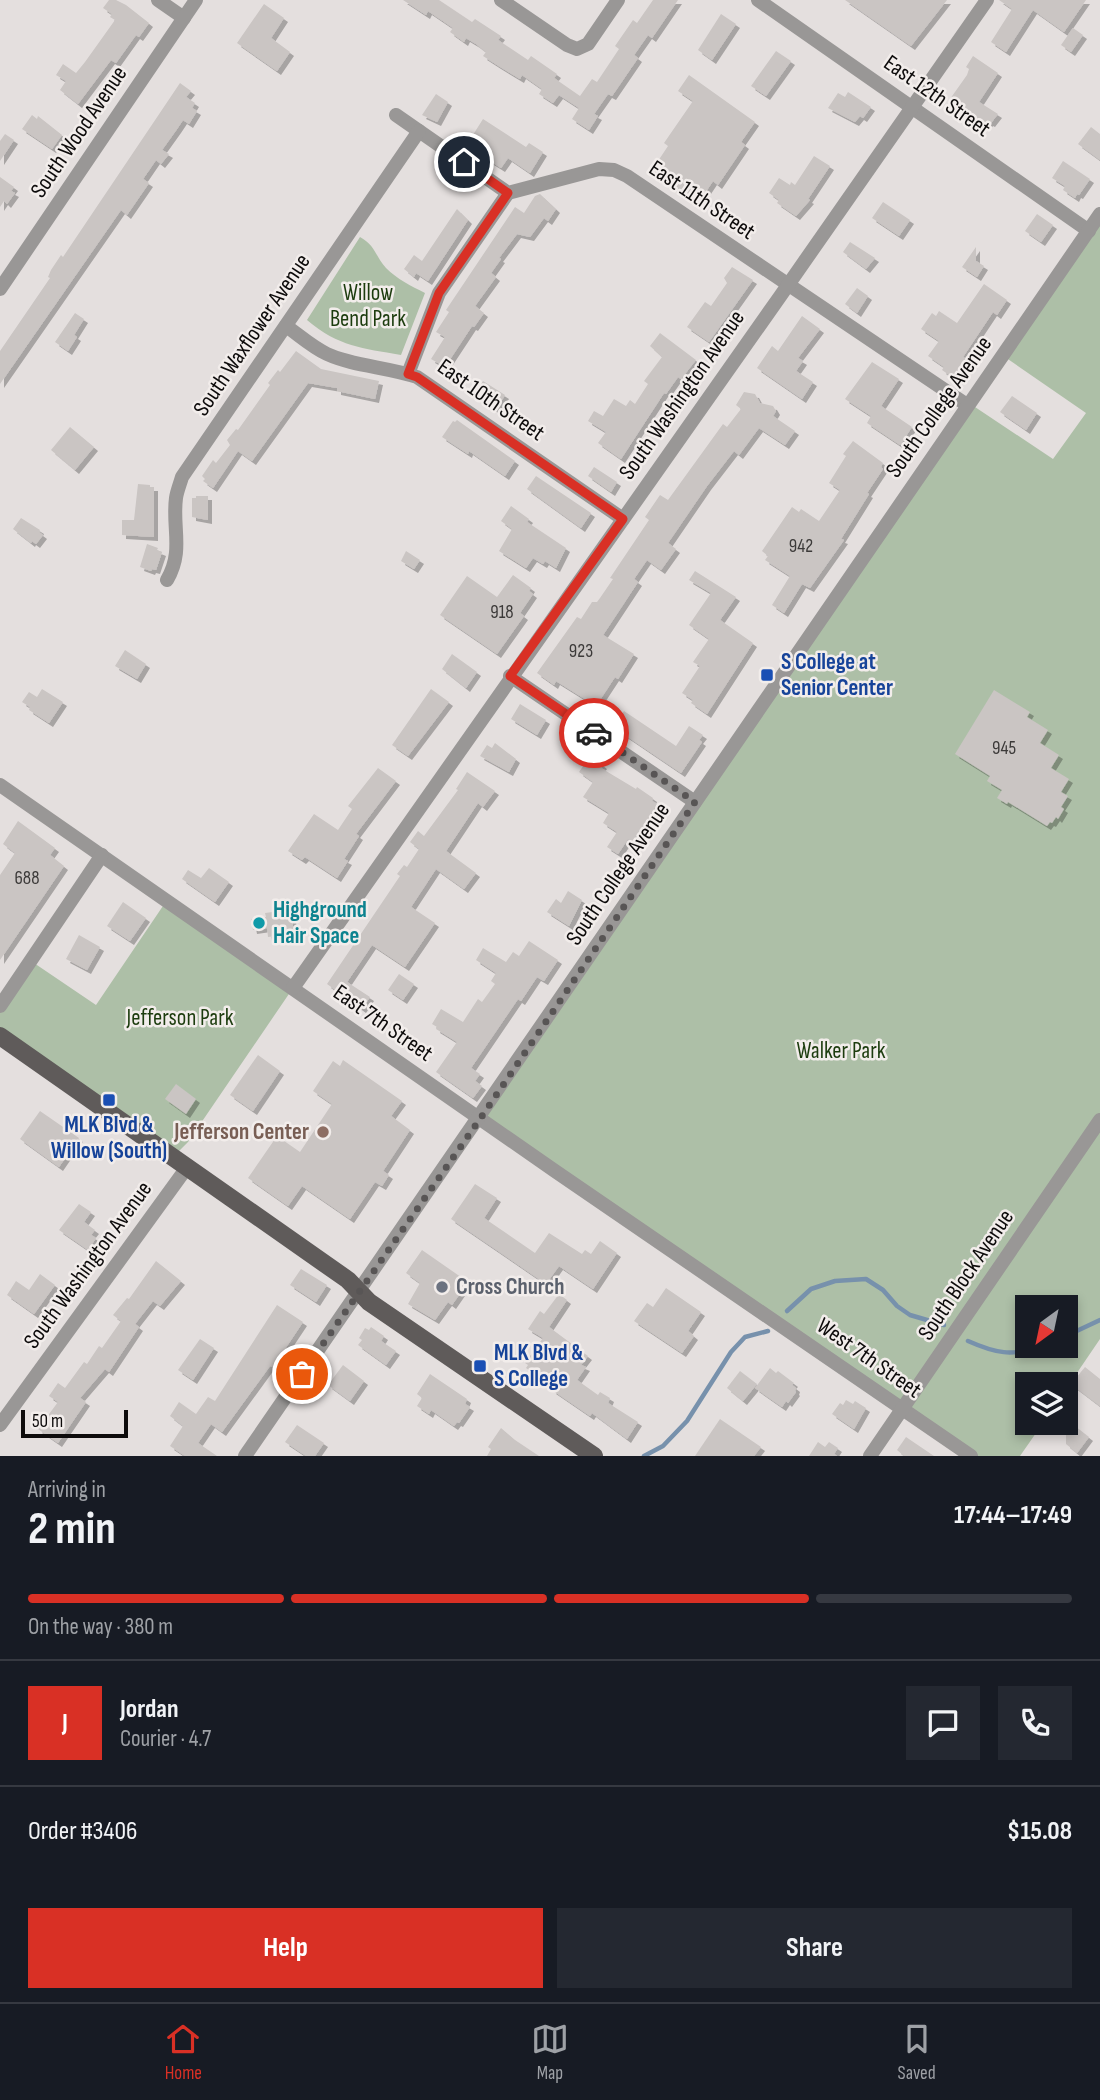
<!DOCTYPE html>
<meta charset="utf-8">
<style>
body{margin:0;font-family:"Sofia Sans Condensed",sans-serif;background:#242831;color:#f1f3f6;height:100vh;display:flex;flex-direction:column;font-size:26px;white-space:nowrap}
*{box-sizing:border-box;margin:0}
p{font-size:23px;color:#9ea1a6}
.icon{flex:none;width:38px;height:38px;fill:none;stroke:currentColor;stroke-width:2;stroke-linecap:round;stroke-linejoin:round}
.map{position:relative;height:1456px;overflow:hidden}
.details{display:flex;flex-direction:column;background:#171b24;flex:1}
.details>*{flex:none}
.needle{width:46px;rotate:213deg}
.tools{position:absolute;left:1015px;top:1295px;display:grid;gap:14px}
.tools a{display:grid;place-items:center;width:63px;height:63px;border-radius:0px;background:#171b24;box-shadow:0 4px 10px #0003;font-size:35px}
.scale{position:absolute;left:21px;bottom:18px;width:107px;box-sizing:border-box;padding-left:7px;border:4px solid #0d0b0b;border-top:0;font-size:19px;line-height:24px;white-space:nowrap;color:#0d0b0b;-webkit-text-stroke:5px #f2edeb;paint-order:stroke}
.pin{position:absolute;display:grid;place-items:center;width:60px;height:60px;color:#fff;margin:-30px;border:4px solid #fff;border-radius:50%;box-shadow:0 2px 7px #0007}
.courier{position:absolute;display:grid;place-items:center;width:70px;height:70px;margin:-35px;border:5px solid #d93025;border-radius:50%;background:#fff;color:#222;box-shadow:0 2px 9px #0007}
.overview em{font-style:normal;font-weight:700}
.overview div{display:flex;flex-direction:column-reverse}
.overview{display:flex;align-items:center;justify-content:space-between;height:119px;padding:0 28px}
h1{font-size:46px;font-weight:700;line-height:52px}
.bar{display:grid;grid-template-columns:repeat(4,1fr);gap:10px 7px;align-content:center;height:84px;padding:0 28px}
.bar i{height:9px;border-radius:5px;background:#363941}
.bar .selected{background:#d93025}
.bar p{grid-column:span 4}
.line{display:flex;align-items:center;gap:18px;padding:0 28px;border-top:2px solid #363941}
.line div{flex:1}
.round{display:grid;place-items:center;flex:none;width:74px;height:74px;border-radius:0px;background:#242831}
.button{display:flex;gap:14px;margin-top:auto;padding:14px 28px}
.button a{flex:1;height:80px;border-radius:0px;background:#d93025;color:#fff;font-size:28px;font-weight:700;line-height:80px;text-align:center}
.button a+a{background:#242831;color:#f1f3f6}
.menu{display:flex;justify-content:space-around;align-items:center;height:98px;border-top:2px solid #363941;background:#171b24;font-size:19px;color:#9ea1a6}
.menu a{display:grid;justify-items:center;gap:4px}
.menu .selected{color:#d93025}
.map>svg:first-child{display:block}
.green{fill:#adbfa7;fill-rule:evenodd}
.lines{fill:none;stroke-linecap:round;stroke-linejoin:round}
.stream{stroke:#7791ac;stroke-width:4.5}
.building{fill:#cac5c3;filter:url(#shadow)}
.minor{stroke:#999796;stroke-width:14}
.major{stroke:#5f5b5a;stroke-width:18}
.done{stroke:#585555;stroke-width:7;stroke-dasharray:0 12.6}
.route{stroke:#d93025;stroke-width:9}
.transit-dot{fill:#1a4fb4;stroke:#f2edeb;stroke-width:2.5}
.culture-dot{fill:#0f9aa8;stroke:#f2edeb;stroke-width:2.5}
.education-dot{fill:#8d6e63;stroke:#f2edeb;stroke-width:2.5}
.worship-dot{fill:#6b7280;stroke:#f2edeb;stroke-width:2.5}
.labels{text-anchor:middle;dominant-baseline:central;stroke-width:5;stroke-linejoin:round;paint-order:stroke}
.number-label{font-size:19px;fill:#3c3a39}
.street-label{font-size:23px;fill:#0d0b0b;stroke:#f2edeb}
.park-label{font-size:23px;fill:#1c3c0e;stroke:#f2edeb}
.transit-label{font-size:23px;font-weight:bold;fill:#164399;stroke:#f2edeb;text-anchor:start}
.culture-label{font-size:23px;font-weight:bold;fill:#0d838f;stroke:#f2edeb;text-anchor:start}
.education-label{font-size:23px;font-weight:bold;fill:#785e54;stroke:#f2edeb;text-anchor:end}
.worship-label{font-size:23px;font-weight:bold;fill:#5b616d;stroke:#f2edeb;text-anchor:start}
</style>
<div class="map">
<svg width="1100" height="1456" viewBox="0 0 1100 1456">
<defs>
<filter id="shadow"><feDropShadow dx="4" dy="4" stdDeviation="0" flood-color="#0004"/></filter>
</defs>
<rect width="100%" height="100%" fill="#e4dfde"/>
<g class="green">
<path d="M1100,214v1125l-34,50v-5h-39v39h16l-23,33h-49l-491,-337 489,-716 84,56 33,-46 -84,-58zM1027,1307h39v39h-39z"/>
<path d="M360,237c16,9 15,19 26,31 11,11 25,18 39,25l-24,62c-39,-7 -62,-8 -94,-35z"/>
<path d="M167,900l126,88 -105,154 -14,14 -174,-120v-30l31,-45 65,44z"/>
</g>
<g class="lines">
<g class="stream">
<path d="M787,1311l24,-22 24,-8 31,-2 17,11 14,16 13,9 34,10"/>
<path d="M1066,1336l34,-16"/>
<path d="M968,1341c27,12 44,16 73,5"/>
<path d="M644,1456l19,-10 24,-25 44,-69 14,-15 23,-6"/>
</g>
</g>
<g class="building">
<path d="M109,0h7l10,5 23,18 -10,14 -3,-2 -20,28 -5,-3 -33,44 -18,-14 6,-9 -10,-6 7,-11 13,9 9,-11 30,-42 -5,-3 2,-3 -9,-6z"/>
<path d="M403,0h36l33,22 3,-3 26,17 -3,4 30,20 3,-4 26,18 -3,4 26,18 12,-17 5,3 22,-33 -4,-3 18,-26 4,3 16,-23h25l-26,38 -4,-3 -14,20 4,3 -26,38 -4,-2 -14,20 4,2 -9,14 -17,-11 7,-11 -20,-13 -6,8 -14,-9 3,-5 -20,-14 -2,4 -23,-14 -14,-9 3,-4 -10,-8 -10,-6 -2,4 -14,-10 3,-4 -25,-17 -2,4z"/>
<path d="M845,0h102l-36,46z"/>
<path d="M999,0h87l-22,32 -31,-22 -27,42 -15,-10 21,-33z"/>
<path d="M264,4l20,14 -13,20 19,14 -13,19 -40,-28z"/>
<path d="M721,14l15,10 -24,36 -14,-10z"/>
<path d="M1073,28l10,7 -12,17 -10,-7z"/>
<path d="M776,51l15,10 -25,35 -15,-10z"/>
<path d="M973,56l25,17 -19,29 19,12 -7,9 -2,-1 -3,4 -36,-27 17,-24 2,-6 -3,-2z"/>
<path d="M689,75l66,47 -14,20 4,3 -27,40 -5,-4 -16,24 -47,-32 18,-27 -4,-3 29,-42 -15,-10z"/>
<path d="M180,83l11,8 -5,6 9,6 -3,5 5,3 -8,13 -6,-4 -6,9 -15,21 7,4 -8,10 -5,-4 -13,19 6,4 -22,32 -6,-5 -121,174v-33l50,-73 -2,-1 3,-7 10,-15 2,2 4,-6z"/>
<path d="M848,92l23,15 -8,11 -3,-2 -5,6 -27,-14 10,-15 7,4z"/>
<path d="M436,94l12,8 -11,20 -15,-7z"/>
<path d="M32,115l5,4 1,-3 24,19 -10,14 -30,-20z"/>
<path d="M483,119l43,28 3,-4 14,9 -13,21 -22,-15 -7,10 -35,-22z"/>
<path d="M1091,127l9,7v26l-22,-16z"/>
<path d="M5,134l9,6 -14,21v-20z"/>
<path d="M814,156l16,10 -22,33 2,1 -14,16 -19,-13 2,-3 -10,-7 10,-15 11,7 1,-3 4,3z"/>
<path d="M1063,161l27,18 -11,16 -2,-1 -2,4 -12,-8 2,-4 -13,-8z"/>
<path d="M0,177l14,10 -3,4 4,2 -8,11 -3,-3 -4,6z"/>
<path d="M540,194l16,15 -8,12 -4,-3 -14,19 -13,-3 -18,24 2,1 -10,14 5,4 -21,29 9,7 -10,14 -2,-1 -27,41 -14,-8 14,-22 -9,-5 13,-20 -3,-2 69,-103 9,6 11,-17z"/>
<path d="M883,202l27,18 -11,16 -27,-18z"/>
<path d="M457,209l11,11 -40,61 -12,-8 -2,4 -10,-8 10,-14 8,6z"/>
<path d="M1037,214l16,11 -12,17 -16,-11z"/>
<path d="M850,242l25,16 -9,11 -23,-17z"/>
<path d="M976,247v14l8,5 -7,11 -15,-10z"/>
<path d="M732,267l21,13 -44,62 -22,-15 18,-25 6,4 16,-23 -3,-5z"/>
<path d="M984,284l23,16 -10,15 -4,-3 -30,45 3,2 -14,18 -10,-7 2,-3 -16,-11 11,-15 -18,-12 11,-16 4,3 3,-5 18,12z"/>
<path d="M857,288l11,8 -11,17 -12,-9z"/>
<path d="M75,313l9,6 -10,16 3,2 -9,14 -13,-9z"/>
<path d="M802,316l18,13 -22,29 5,3 -7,10 17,11 -11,17 -45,-31 15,-22 6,5z"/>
<path d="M660,333l36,27 -15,19 -3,-2 -12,17 -2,-1 -43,66 -23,-16 8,-11 -18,-11 6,-10 9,5 11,-17 12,7 4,-6 5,4 13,-20 -4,-3 18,-24 -12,-11z"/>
<path d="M296,351l25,18 58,12 -4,18 -38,-8v-3l-29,-5 -56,78 -14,-10 -25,37 -10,-7 2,-2 -3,-3 11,-16 3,3 14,-18 -3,-5 9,-11 2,1 32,-45 -2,-2 10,-13 2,2z"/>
<path d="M872,362l27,17 -18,27 31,21 -12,18 -33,-22 4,-7 -26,-17z"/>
<path d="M483,381l22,14 -9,15 -11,-7 3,-5 -11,-7z"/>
<path d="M744,392l11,2 5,9 13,3 3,5 -3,5 22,15 -10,14 -26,-17 -20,27 -5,-4 -27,35 -39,57 8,6 -15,21 -14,-10 -13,19 4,3 -35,53 31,19 -16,25 -3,-2 -19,29 -40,-25 -2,4 -17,-12 40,-56 4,2 11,-17h5l3,-4 13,-19 -3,-1 39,-58 -4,-3 15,-22 8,5 55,-76 4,3 14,-18 -5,-4z"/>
<path d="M1012,396l25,17 -11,17 -26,-18z"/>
<path d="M457,420l58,41 -10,15 -36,-25 -1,3 -26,-17 11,-16 2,1z"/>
<path d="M70,427l24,20 -19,23 -24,-20z"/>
<path d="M853,441l30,22 -2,4 2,2 -16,24 2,1 -28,45 3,1 -34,48 -8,-4 -18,29 -12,-8 18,-29 -25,-16 3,-4 -6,-5 30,-44 7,5 2,-3 18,12 21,-31 -11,-7 17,-27 -3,-2z"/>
<path d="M594,467l23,15 -6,10 -23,-16z"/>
<path d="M536,476l55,37 -10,15 -54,-39z"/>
<path d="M138,484l12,1v2h4v50l-32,-2v-15h12z"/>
<path d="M196,496h12v24l-16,-3v-19h4z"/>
<path d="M511,506l18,13 -2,3 39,26 -10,20 -11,-7 -2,3 -10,-6 -7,10 -27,-17 13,-22 -11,-8z"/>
<path d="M21,518l19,12 -1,2 4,3 -7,9 -4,-3 -1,2 -18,-14z"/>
<path d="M147,544l11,4 -1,2 5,2 -6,18 -4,-1 -1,2 -11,-4z"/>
<path d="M406,551l14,9 -6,9 -13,-8z"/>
<path d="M695,571l41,26 -16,23 33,23 -46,71 -16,-11 2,-3 -11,-7 18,-27 -7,-4 16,-23 -20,-14 22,-32 -22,-13z"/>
<path d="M513,575l18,13 -2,3 4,3 -13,19 4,3 -27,38 -57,-39 27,-39 30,21z"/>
<path d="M125,650l21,14 -9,15 -22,-13z"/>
<path d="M452,654l25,18 -11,16 -24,-19z"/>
<path d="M42,689l21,13 -14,21 -20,-13 1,-3 -8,-5 7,-10 8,5z"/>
<path d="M431,689l18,13 -41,54 -16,-11z"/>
<path d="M994,690l36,22 -3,5 21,13 -8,13 19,12 -8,13 18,11 -8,13 7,4 -7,11 3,2 -6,10 -2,-2 -4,6 -2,-1 -3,4 -39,-24 -1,2 -10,-6 5,-8 -15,-9 3,-5 -35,-22z"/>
<path d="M520,704l26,16 -9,15 -26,-16z"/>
<path d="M624,711l52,35 13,-20 14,9 -4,5 3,2 -21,31 -68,-46z"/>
<path d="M495,743l21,16 -7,13 -29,-16 7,-11 5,3z"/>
<path d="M588,759l4,3 3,-3 8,6 -2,3 35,21 1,-2 16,11 -1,3 5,3 -25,38 -4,-3 -10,15 -11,-7 10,-15 -14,-9 6,-10 -26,-16 10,-15 -14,-10z"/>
<path d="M378,768l18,13 -40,53 3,2 -15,23 4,2 -11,17 -32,-21 -3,3 -14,-9 26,-37 24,16 14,-21 -4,-3z"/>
<path d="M467,772l28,19 -12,16 -5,-4 -32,48 30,22 -12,16 -28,-20 -25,38 24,16 -30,44 -33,-22 -25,37 23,15 -8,12 -35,-25 73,-108 -3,-2 7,-9 3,2 12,-18 -9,-7 8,-11 6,5 34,-46 -2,-1z"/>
<path d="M18,821l37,27 -5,7 14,11 -64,94v-85l15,-22 -12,-9z"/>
<path d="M209,868l20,14 -14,20 -33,-23 6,-9 13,8z"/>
<path d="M568,891l14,9 -13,26 -22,-14 9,-13 5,4z"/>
<path d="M123,902l23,16 -16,23 -23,-15z"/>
<path d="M288,910h3l3,24 -26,3 -1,-9 -14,2 -2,-11 15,-2 -1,-4z"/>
<path d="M79,935l21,12 -13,23 -21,-11z"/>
<path d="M529,941l29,19 -14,21 -7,-4 -16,24 -3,-2 -47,69 9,6 -5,7 7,5 -9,12 -37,-26 21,-30 -21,-13 1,-2 -5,-3 9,-15 22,13 15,-23 4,3 13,-18 -4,-3 5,-8 -20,-13 7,-12 23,14 7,-10 6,4z"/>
<path d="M399,974l15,10 -11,16 -15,-10z"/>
<path d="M258,1055l22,16 -27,40 -23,-16z"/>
<path d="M343,1060l59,41 -11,15 19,14 -27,41 6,4 -7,11 -7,-4 -25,37 -48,-33 -14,20 -40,-28 29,-42 23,16 32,-48 -19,-13 20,-30 7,5z"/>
<path d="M176,1084l20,15 -10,15 -21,-15z"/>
<path d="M40,1111l39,27 -20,29 -39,-28z"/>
<path d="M475,1184l22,14 -13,20 51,35 14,-20 33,21 3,-4 6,4 9,-13 17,12 -24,36 -34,-23 -13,18 -95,-65z"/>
<path d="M79,1204l12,8 -7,10 11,8 -4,5 5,3 -8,12 -29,-20z"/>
<path d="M422,1250l46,32 -16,23 -4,-3 -13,18 -27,-16 12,-21 -14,-10z"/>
<path d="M156,1261l25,20 -21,25 -7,-5 -18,23 4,3 -30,45 -4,-3 -25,29 6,4 -28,41 -20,-14 20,-27 -9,-6 9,-13 7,5 19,-26 3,2 12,-18 3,2 19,-27 -8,-6 14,-17 2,1z"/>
<path d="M301,1269l26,16 -11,17 -26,-17z"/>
<path d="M40,1274l15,11 -21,29 -27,-19 9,-14 13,9z"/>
<path d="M666,1288l35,24 -13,19 6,5 -12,17 -48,-32 13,-18 6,4z"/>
<path d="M559,1294l8,6 -18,27 39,29 -7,9 5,2 -9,13 21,15 2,-3 10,6 -2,5 30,19 -11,17 -35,-26 -2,3 -38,-26 2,-3 -28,-19 2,-3 -3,-2 18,-25 -15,-9 12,-18 4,3z"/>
<path d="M277,1305l26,17 -30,45 -3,-1 -48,66 -11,-8 -13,19 19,13h-32l-15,-10 13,-20 -13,-10 9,-14 17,12 12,-17 7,4z"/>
<path d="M371,1327l13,9 -3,5 15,10 -10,14 -28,-20 4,-5 -3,-2 6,-10 4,2z"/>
<path d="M200,1339l14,9 -21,32 -15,-10z"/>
<path d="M343,1365l21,16 -14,20 -22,-16z"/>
<path d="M1085,1367l15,12v27l-29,-22z"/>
<path d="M770,1368l6,5 2,-2 16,12 -2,2 4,3 -1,3 1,1 -8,11 -2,-2 -4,6 -27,-19z"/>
<path d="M740,1371l17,13 -14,17 -16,-13z"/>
<path d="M430,1374l37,25 -2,5 5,3 -11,16 -2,-1 -3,4 -23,-16 -2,4 -12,-8 5,-8 -5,-4z"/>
<path d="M846,1400l7,4 2,-3 11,7 -12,21 -22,-15 8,-11 3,2z"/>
<path d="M720,1419l41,28 -7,9h-59z"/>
<path d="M1066,1419l23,18 -12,16 -11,-9z"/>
<path d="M297,1425l27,18 -9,13h-9l-21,-14z"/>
<path d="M501,1428l14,12 24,16h-52l4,-7 -3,-2z"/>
<path d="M906,1437l28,19h-30l-7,-6z"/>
<path d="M818,1442l7,5 4,-5 9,6 -4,6 3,2h-28z"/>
</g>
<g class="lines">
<g class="minor">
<path d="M158,0l26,18"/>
<path d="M501,0l66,45 10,4 11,-5 30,-44"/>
<path d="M758,0l331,231"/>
<path d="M396,115l112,78 91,-24 15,1 13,6 340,229"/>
<path d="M0,289l196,-289"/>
<path d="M286,326c13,9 26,21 41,28 26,12 61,13 90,23l206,142"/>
<path d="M408,374l31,-81 69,-100"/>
<path d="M167,580c17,-29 5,-52 9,-82 1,-7 4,-14 6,-21l237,-346"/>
<path d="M510,676l185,126"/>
<path d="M0,785l555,386 416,285"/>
<path d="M293,988c230,-330 465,-657 694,-988"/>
<path d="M0,1006l102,-151"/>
<path d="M0,1425l188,-259"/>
<path d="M245,1456l855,-1242"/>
<path d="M870,1456l230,-336"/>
</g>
<path class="major" d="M0,1036l348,244 21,22 225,154"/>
</g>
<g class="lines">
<path class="done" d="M302,1374l178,-255 215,-317 -101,-69"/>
<path class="route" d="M464,162l44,31 -69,100 -31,81 9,3 206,142 -113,157 84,57"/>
</g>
<g class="transit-dot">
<rect x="760" y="668" width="14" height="14" rx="3.5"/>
<rect x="102" y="1093" width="14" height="14" rx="3.5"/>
<rect x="473" y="1359" width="14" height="14" rx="3.5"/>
</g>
<circle class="culture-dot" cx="259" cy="923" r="7"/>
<circle class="education-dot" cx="323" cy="1132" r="7"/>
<circle class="worship-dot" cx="442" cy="1287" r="7"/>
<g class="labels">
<g class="number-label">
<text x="801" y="546">942</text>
<text x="502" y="612">918</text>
<text x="581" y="651">923</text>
<text x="1004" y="748">945</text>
<text x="27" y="878">688</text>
</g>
<g class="street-label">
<text transform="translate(937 96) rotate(35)">East 12th Street</text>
<text transform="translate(79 132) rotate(-56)">South Wood Avenue</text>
<text transform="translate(702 200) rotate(34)">East 11th Street</text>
<text transform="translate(252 335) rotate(-56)">South Waxflower Avenue</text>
<text transform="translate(682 395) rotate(-55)">South Washington Avenue</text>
<text transform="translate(491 400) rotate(35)">East 10th Street</text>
<text transform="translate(939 407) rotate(-55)">South College Avenue</text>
<text transform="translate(618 874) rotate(-56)">South College Avenue</text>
<text transform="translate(383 1023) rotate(35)">East 7th Street</text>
<text transform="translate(88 1265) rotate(-54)">South Washington Avenue</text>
<text transform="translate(966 1275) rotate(-56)">South Block Avenue</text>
<text transform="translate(869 1358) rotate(35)">West 7th Street</text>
</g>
<g class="park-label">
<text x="368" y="293">Willow<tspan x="368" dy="26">Bend Park</tspan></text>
<text x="180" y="1018">Jefferson Park</text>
<text x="841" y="1051">Walker Park</text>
</g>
<g class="transit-label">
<text x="781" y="662">S College at<tspan x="781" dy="26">Senior Center</tspan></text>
<text x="109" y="1125" text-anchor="middle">MLK Blvd &amp;<tspan x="109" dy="26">Willow (South)</tspan></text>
<text x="494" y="1353">MLK Blvd &amp;<tspan x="494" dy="26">S College</tspan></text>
</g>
<g class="culture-label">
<text x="273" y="910">Highground<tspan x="273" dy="26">Hair Space</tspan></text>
</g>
<g class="education-label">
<text x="309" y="1132">Jefferson Center</text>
</g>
<g class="worship-label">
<text x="456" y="1287">Cross Church</text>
</g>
</g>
</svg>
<div class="tools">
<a><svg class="needle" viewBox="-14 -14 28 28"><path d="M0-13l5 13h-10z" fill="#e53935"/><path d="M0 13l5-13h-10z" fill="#9ea1a6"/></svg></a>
<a><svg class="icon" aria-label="layers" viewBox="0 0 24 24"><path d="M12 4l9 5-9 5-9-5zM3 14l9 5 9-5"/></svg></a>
</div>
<div class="scale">50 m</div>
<div class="pin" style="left:302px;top:1374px;background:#ea580c"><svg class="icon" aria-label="bag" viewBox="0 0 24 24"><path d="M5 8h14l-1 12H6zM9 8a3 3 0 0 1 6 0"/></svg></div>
<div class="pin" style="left:464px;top:162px;background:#1f2937"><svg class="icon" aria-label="home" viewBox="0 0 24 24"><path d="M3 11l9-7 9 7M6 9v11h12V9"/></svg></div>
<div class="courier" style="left:594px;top:733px"><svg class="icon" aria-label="car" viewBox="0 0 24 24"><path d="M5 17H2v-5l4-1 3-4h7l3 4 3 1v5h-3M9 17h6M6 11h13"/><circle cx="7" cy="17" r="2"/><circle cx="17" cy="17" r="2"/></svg></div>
</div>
<section class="details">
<div class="overview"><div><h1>2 min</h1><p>Arriving in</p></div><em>17:44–17:49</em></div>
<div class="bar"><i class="selected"></i><i class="selected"></i><i class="selected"></i><i></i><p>On the way · 380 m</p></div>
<div class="line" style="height:126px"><b class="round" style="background:#d93025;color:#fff">J</b><div><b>Jordan</b><p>Courier · 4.7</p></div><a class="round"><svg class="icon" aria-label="chat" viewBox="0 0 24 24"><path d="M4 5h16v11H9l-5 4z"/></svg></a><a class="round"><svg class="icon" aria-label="phone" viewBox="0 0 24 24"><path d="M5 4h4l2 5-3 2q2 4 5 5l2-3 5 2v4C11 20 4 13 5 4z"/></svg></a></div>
<div class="line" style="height:91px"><div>Order #3406</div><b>$15.08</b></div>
<div class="button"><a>Help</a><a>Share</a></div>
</section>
<nav class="menu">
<a class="selected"><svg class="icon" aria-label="home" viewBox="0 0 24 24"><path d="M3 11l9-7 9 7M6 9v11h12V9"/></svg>Home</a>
<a><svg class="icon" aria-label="map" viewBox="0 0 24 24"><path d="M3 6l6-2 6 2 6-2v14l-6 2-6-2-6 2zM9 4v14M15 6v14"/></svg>Map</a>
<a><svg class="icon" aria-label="saved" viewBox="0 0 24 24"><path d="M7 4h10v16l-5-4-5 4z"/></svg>Saved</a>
</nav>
